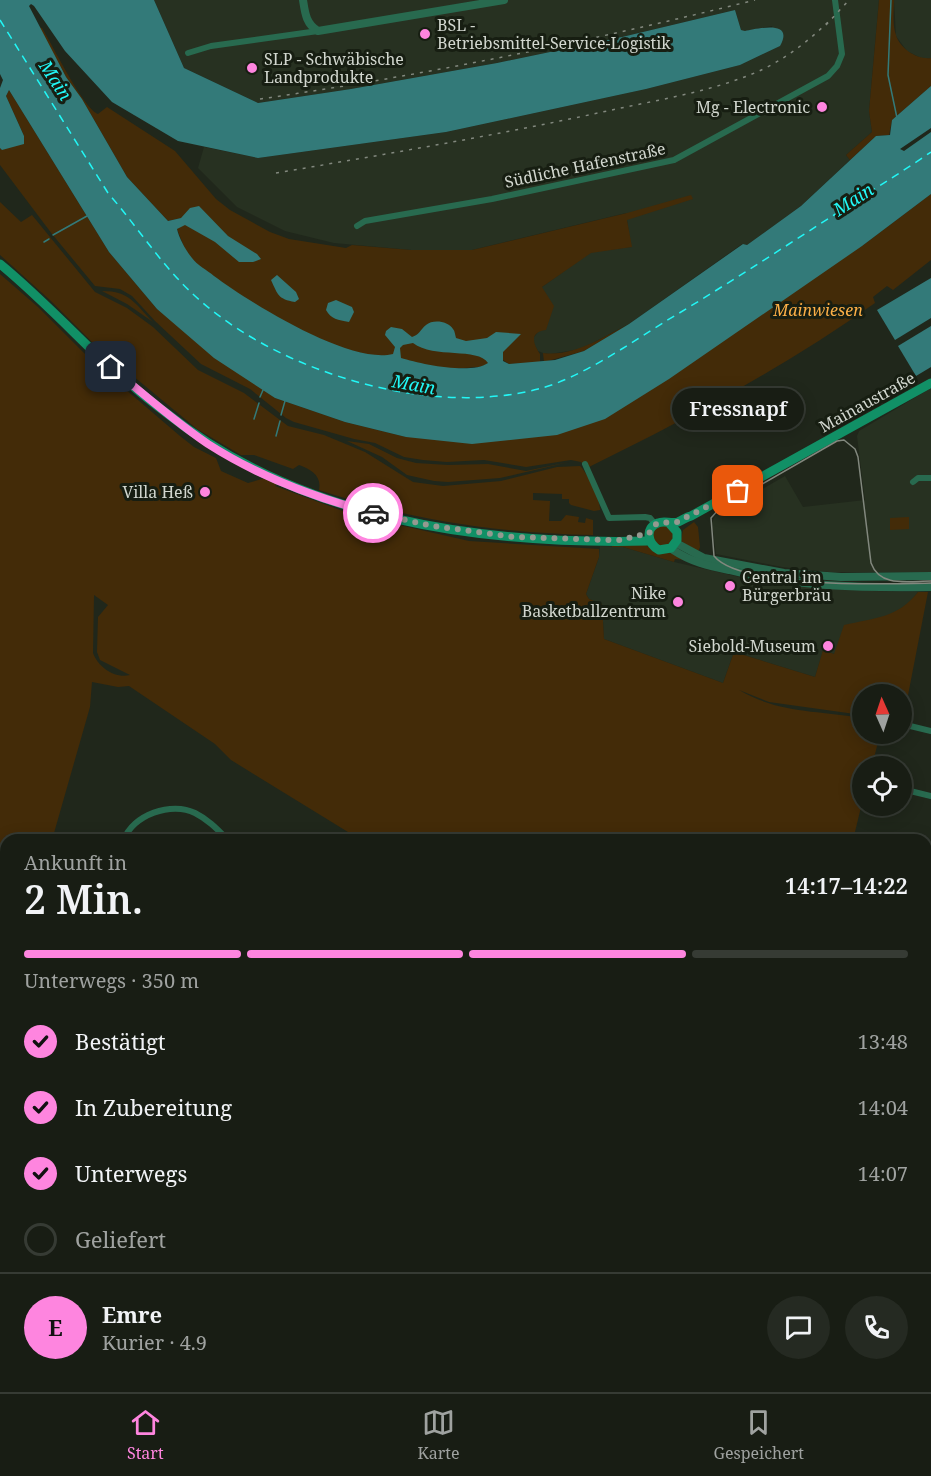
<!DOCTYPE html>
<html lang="de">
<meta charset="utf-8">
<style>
body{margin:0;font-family:"Noto Serif",serif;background:#252a22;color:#f1f3f6;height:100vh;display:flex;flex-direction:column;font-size:22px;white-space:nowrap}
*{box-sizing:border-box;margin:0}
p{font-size:20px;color:#9fa2a0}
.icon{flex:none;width:33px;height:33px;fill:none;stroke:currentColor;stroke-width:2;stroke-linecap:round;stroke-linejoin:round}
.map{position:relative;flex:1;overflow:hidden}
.details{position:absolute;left:0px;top:834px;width:932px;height:558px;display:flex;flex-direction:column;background:#181d14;border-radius:18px 18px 0 0;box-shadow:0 3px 15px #0003,0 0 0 2px #363b34}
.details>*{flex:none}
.needle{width:39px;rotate:357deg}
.tools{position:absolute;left:852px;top:684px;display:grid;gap:12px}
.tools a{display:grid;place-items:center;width:60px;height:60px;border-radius:50%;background:#181d14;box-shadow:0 3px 15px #0003,0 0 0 2px #363b34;font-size:30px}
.pin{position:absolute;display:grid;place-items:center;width:51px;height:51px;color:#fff;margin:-26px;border-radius:12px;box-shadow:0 3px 9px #0006}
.courier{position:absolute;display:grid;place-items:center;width:60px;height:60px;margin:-30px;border:4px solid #fe85df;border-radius:50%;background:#fff;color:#222;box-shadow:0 2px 8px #0007}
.bubble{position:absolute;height:42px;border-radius:21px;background:#181d14;box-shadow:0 3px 15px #0003,0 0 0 2px #363b34;font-size:20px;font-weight:600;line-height:42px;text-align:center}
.overview em{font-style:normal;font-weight:600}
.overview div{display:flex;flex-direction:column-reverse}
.overview{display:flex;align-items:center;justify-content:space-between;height:102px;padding:0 24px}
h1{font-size:39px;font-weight:600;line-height:45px}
.bar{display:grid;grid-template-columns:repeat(4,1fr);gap:9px 6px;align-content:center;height:72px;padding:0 24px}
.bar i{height:8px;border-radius:4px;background:#363b34}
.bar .current{background:#fe85df}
.bar p{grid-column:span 4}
.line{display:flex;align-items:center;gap:15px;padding:0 24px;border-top:2px solid #363b34}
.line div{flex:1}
.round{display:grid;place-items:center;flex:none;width:63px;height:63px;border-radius:32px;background:#252a22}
ol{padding:0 24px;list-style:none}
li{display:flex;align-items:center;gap:18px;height:66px}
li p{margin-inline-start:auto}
li .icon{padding:6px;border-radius:50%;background:#fe85df;color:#111;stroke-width:4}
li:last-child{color:#9fa2a0}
li i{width:33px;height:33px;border:3px solid #363b34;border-radius:50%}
.tab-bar{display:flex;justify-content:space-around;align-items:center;height:84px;border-top:2px solid #363b34;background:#181d14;font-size:16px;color:#9fa2a0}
.tab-bar a{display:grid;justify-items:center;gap:3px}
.tab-bar .current{color:#fe85df}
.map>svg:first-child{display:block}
.built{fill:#273121}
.green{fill:#432b08;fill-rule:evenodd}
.water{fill:#337a79;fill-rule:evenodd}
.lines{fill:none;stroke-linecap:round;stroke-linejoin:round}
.stream{stroke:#337a79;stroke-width:1.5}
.ferry{stroke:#22f7f6;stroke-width:1.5;stroke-dasharray:8 6;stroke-linecap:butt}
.minor{stroke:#286a4f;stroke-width:6}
.tertiary{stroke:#286a4f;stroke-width:8}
.secondary{stroke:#119066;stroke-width:9}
.tram{stroke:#82887e;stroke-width:1.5}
.rail{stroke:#82887e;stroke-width:1.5;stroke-dasharray:3 6;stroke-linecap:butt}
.done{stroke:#949990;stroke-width:6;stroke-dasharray:0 10.8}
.route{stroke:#fe85df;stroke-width:8}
.poi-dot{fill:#fe85df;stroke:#171e12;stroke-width:2}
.labels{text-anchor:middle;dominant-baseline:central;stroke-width:6;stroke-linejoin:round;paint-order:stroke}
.poi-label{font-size:16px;fill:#d2d7cf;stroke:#171e12;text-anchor:end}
.street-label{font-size:16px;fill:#d2d7cf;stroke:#171e12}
.park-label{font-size:16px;font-style:italic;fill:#fdb047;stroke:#171e12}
.water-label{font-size:18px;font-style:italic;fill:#22f7f6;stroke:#171e12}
</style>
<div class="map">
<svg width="931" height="1392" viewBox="0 0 931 1392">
<rect width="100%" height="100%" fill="#20271b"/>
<g class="built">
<path d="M154,0h725l-10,111 3,21 -26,23 4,5 -49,46 -54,39 -5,-1 -113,80 -48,25 -31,5 -7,-1 -5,-2 -5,-8v-5l7,-8 2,-43 49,-35 40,-5 -5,-34 -154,37h-61l-77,-7 -49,-12 -48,-24 -39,-39 6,-21 54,11 188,-26 200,-43 94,-24 40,-19 -8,-20 -27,5 -4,-1 -6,-20 -113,27 -125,26 -146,26 -93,14 -74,-35z"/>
<path d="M894,0h37v58l-8,1 -16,-8 -11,-15z"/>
<path d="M931,388v184h-102l-47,-5 -66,-13 -4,-31 3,-7 70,-40 18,31 62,-7 -8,-64 2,-5z"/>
<path d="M600,546l23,1 51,15 70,16 129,13 45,1 -8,10 -14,10 -62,42 -11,-3 -8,26 -81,-25 -11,31 -119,-44 -2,-34 -13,-6 -3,-5 13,-37z"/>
<path d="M59,1386h87l3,6h-106z"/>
</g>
<g class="green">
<path d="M879,0h15c0,11 -2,25 2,35 4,14 22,25 35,23v28l-39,34 -3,15 -13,1 -26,24 -4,-5 26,-23 -3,-21z"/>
<path d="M39,27l3,1c11,18 41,80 56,86l9,-7 68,44 41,48 14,11 40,22 19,7 57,9 6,-3 59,5h61l155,-37 64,-18 2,4 -66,21 5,27 -41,6 -49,34 12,19 -8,24c-17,2 -13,14 -6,24v8l-31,2 -29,-19 -59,-12 -24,13 -4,10c-55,3 -131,-43 -174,-75 -8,-7 -18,-12 -26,-19 -7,-8 -12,-23 -16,-33l4,-11 -13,3 -41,-44 -45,-78 -16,-22z"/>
<path d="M9,90l100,162 48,57 118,89 70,24 61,15 456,-191 69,-52v66l-38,30 -6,-4 -14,11 2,6c-90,64 -188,116 -288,165l-6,-6 -10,-2 -45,7 -42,-7 -37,2 -24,-2 -19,-3 -29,-14 -21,-4 -60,-17 -8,-4 -36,-29 -49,-25 -46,-43 -23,-25 -12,-7 -25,-3 -43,-52 -52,-69v-17l2,2 22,-14 -18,-40z"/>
<path d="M0,202l21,20 11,-7 63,77 32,16 26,19 45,43 46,23 44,33 36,9 41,17 48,30 30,4 58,-5 56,-14 23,-1c7,6 21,35 20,44l-6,1 -23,-6 -2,-2v-4h-7v-5l-29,-1v7l17,1 -1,20h12l5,-6 13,2 -1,5 7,1 1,-5 7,2v15c-94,-2 -185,-15 -274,-45 3,-14 -8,-21 -20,-25l-6,4 -39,-14h-13l-44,-26 -105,-87 -41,-41 -51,-46z"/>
<path d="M0,274l38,33 52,52 90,77 14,11 22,11 5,13 27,12 17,-5 12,6 -2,2 76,28 118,27 130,8v8l-13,37 3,5 13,5 2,35 119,44 11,-31 81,25 8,-27 11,4 10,-29c30,-7 54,-7 74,-33h10l-25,129h-1v-27h-40v21l-93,-13 -30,-12c41,24 79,20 123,28v16h18l-8,32h-10v37l-9,37h-492l-130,-80 -16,-16 -86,-58 -11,1 -26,-5 -2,25 -38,133h-46v421l-6,5zM94,595l14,10 -10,12 -1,35 3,8 30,15c-15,4 -32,-8 -37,-22z"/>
<path d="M102,291c28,0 33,13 51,31l-26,-18z"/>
<path d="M629,324l-45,27 -40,11 -1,-9c31,4 60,-16 86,-29z"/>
<path d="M414,342l66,11 10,8c-4,6 -9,6 -17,6 -26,4 -48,-1 -74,-9v-13z"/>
<path d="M347,441l22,3 28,14 19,5 32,2 40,-1 38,7 43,-9 -69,16 -52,4 -14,-1 -27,-6 -25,-18z"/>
<path d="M909,517v12l-19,1v-12z"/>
<path d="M694,522l4,5 2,20 -2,5 -17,-11 2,-11z"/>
<path d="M666,525l7,5 1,9 -6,7 -13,-1 -4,-12 2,-4z"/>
<path d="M612,544l34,1c9,8 13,6 24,8 5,1 10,5 14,7l-9,-1 -1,3 -51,-15h-11z"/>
<path d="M926,1006l5,2v101l-5,3z"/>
<path d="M819,1386h89l-11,6h-80z"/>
</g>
<g class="water">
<path d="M0,0h154l30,68 74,35 93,-14 146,-26 125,-26 113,-27 6,20 4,1c12,-2 50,-12 35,15l-40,19 -94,24 -200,43 -188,26 -80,-17 -66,-39 -47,-51 -31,-45 -3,-2 -2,2 37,71 16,22 45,78 41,44 13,-3 9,-10 9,-2 29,30 29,18 4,5 -8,3h-14l-24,-20 -30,-17 -8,4c2,9 9,22 15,29 5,7 15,12 22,18 35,26 135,89 179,78l2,-7 -10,-12 1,-4 5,-4 11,2 10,8c7,-2 8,-7 14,-12 7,-6 22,-4 27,4 2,2 2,6 3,9l10,3 21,-3 9,-6 25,2 -18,18v9l6,3 46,-4 29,-9 45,-27 114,-80 4,1 54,-39 75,-70 14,-1 2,-15 39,-34v42l-31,21 4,2 27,-19v62l-69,52 -193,133 -64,40 -48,16 -85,9 -66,-7 -61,-15 -70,-24 -61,-40 -57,-49 -48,-57 -100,-162 -3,6 18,40v8l-22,6 -2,-2v-60l3,-8 -3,-6zM413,343c21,16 65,4 75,20 -17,12 -67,1 -87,-5l-1,-10 3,-3z"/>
<path d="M277,275l19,17 3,7 -4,3c-17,-3 -17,-7 -24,-22z"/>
<path d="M931,278v40l-36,22 -18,-30z"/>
<path d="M336,300l16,7 2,5 -5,10c-11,-2 -18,-3 -23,-12l2,-7z"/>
<path d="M931,326v41l-15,9 -18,-30z"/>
</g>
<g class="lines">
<g class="stream">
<path d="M891,0l-3,75 9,43"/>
<path d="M53,235l34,-19"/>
<path d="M44,242l5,-3"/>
<path d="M260,397l3,-7"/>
<path d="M281,415l4,-14"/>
<path d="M254,419l5,-16"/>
<path d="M276,436l4,-15"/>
<path d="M926,1372l5,-4"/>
<path d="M895,1390l9,-4"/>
</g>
<path class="ferry" d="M0,20l108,173c33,38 56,77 95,110 83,71 228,114 335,86 41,-10 91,-45 128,-68 57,-34 112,-70 168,-106 32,-21 65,-41 97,-63"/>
<g class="minor">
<path d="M188,53l23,-7 107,-15"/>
<path d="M357,226l8,-5 127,-22 182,-39 154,-84 9,-10 5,-12 -7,-54"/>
<path d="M585,464l24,54 36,-1 5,1 5,6"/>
<path d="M913,482l5,-4h13"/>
<path d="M902,724l29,7"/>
<path d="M902,789l29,7"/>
<path d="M124,840c8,-25 48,-39 71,-27 14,7 23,17 33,27"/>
<path d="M926,885l5,1"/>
<path d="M926,1114l5,-3"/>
<path d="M0,1272l6,-5"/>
<path d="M926,1293l5,-5"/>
<path d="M269,1386l6,6"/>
<path d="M415,1386l1,6"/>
<path d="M470,1386l1,6"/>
<path d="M720,1392l28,-6"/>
</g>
<g class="tertiary">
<path d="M303,0c2,13 3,24 15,31l186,-31"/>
<path d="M676,543l28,15 80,15 57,4 90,-1"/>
<path d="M671,548l2,2c18,12 36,16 56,20 66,17 135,18 202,17"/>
</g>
<g class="secondary">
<path d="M0,264c34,28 64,59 96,90 22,20 45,40 69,58 136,108 315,133 484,129"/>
<path d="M669,523l8,9v8l-6,8 -12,2c-11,-6 -15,-22 -1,-27 6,-3 13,1 20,-1 5,-2 8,-5 13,-6l240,-133"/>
<path d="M924,1392l7,-6"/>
</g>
<path class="tram" d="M931,581c-22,0 -51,7 -60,-18l-13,-106 -3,-8 -11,-9 -7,1 -118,68 -8,9 3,38c27,33 174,28 217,27"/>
<g class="rail">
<path d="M826,25l23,-25"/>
<path d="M260,99c166,-24 331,-58 495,-99"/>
<path d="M276,173c111,-19 222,-38 331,-62 50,-11 103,-19 150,-39 27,-12 52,-31 73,-52"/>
</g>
</g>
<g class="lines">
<path class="done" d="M373,513l60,13 81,11 95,3h16l8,-4 16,-2 3,-7 6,-4 19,-1 61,-31"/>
<path class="route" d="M111,367c32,27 63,54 97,77 50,32 108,54 165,69"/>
</g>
<g class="poi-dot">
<circle cx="425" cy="34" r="6"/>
<circle cx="252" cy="68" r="6"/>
<circle cx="822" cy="107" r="6"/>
<circle cx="205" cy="492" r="6"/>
<circle cx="730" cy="586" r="6"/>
<circle cx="678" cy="602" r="6"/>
<circle cx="828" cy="646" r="6"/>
</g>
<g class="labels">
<g class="poi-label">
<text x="437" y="25" text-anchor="start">BSL -<tspan x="437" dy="18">Betriebsmittel-Service-Logistik</tspan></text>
<text x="264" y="59" text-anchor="start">SLP - Schwäbische<tspan x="264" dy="18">Landprodukte</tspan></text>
<text x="810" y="107">Mg - Electronic</text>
<text x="193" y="492">Villa Heß</text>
<text x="742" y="577" text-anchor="start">Central im<tspan x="742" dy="18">Bürgerbräu</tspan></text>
<text x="666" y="593">Nike<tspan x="666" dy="18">Basketballzentrum</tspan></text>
<text x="816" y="646">Siebold-Museum</text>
</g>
<g class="street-label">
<text transform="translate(585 165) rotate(-12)">Südliche Hafenstraße</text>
<text transform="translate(867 402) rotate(-29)">Mainaustraße</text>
</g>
<g class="park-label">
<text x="818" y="310">Mainwiesen</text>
</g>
<g class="water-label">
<text transform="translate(56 80) rotate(57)">Main</text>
<text transform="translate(853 199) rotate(-33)">Main</text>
<text transform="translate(414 384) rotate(10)">Main</text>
</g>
</g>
</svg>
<div class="tools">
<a><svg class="needle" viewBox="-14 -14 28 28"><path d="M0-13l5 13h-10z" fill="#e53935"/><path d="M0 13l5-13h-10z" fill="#9fa2a0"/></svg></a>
<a><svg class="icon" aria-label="locate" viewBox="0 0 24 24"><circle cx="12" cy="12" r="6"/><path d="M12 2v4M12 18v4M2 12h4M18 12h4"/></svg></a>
</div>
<div class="pin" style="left:738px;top:491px;background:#ea580c"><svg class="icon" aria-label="bag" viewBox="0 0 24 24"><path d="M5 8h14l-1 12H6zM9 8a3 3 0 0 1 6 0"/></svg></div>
<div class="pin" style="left:111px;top:367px;background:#1f2937"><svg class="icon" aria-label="home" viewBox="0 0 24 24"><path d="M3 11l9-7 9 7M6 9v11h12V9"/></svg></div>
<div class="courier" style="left:373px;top:513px"><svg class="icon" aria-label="car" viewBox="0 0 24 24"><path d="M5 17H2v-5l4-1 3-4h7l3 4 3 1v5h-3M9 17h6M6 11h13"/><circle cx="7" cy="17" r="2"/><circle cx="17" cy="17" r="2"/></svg></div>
<div class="bubble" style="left:672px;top:388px;width:132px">Fressnapf</div>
<section class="details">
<div class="overview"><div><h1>2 Min.</h1><p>Ankunft in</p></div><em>14:17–14:22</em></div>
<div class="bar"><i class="current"></i><i class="current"></i><i class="current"></i><i></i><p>Unterwegs · 350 m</p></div>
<ol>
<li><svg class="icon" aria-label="check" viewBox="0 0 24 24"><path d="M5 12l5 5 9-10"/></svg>Bestätigt<p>13:48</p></li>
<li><svg class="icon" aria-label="check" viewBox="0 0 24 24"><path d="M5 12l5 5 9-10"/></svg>In Zubereitung<p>14:04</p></li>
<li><svg class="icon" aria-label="check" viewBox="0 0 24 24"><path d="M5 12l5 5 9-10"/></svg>Unterwegs<p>14:07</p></li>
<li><i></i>Geliefert</li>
</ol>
<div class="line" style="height:108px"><b class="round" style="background:#fe85df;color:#111">E</b><div><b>Emre</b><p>Kurier · 4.9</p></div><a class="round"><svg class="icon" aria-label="chat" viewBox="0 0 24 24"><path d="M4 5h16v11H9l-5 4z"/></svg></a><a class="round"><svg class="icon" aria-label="phone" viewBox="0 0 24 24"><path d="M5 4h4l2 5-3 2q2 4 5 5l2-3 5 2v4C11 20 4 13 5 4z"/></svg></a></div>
</section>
</div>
<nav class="tab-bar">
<a class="current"><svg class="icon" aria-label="home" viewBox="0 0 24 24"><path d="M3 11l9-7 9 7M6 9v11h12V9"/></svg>Start</a>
<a><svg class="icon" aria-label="map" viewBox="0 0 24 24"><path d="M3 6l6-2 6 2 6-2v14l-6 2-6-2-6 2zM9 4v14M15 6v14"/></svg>Karte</a>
<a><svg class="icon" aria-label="saved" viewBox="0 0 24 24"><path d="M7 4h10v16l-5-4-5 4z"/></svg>Gespeichert</a>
</nav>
